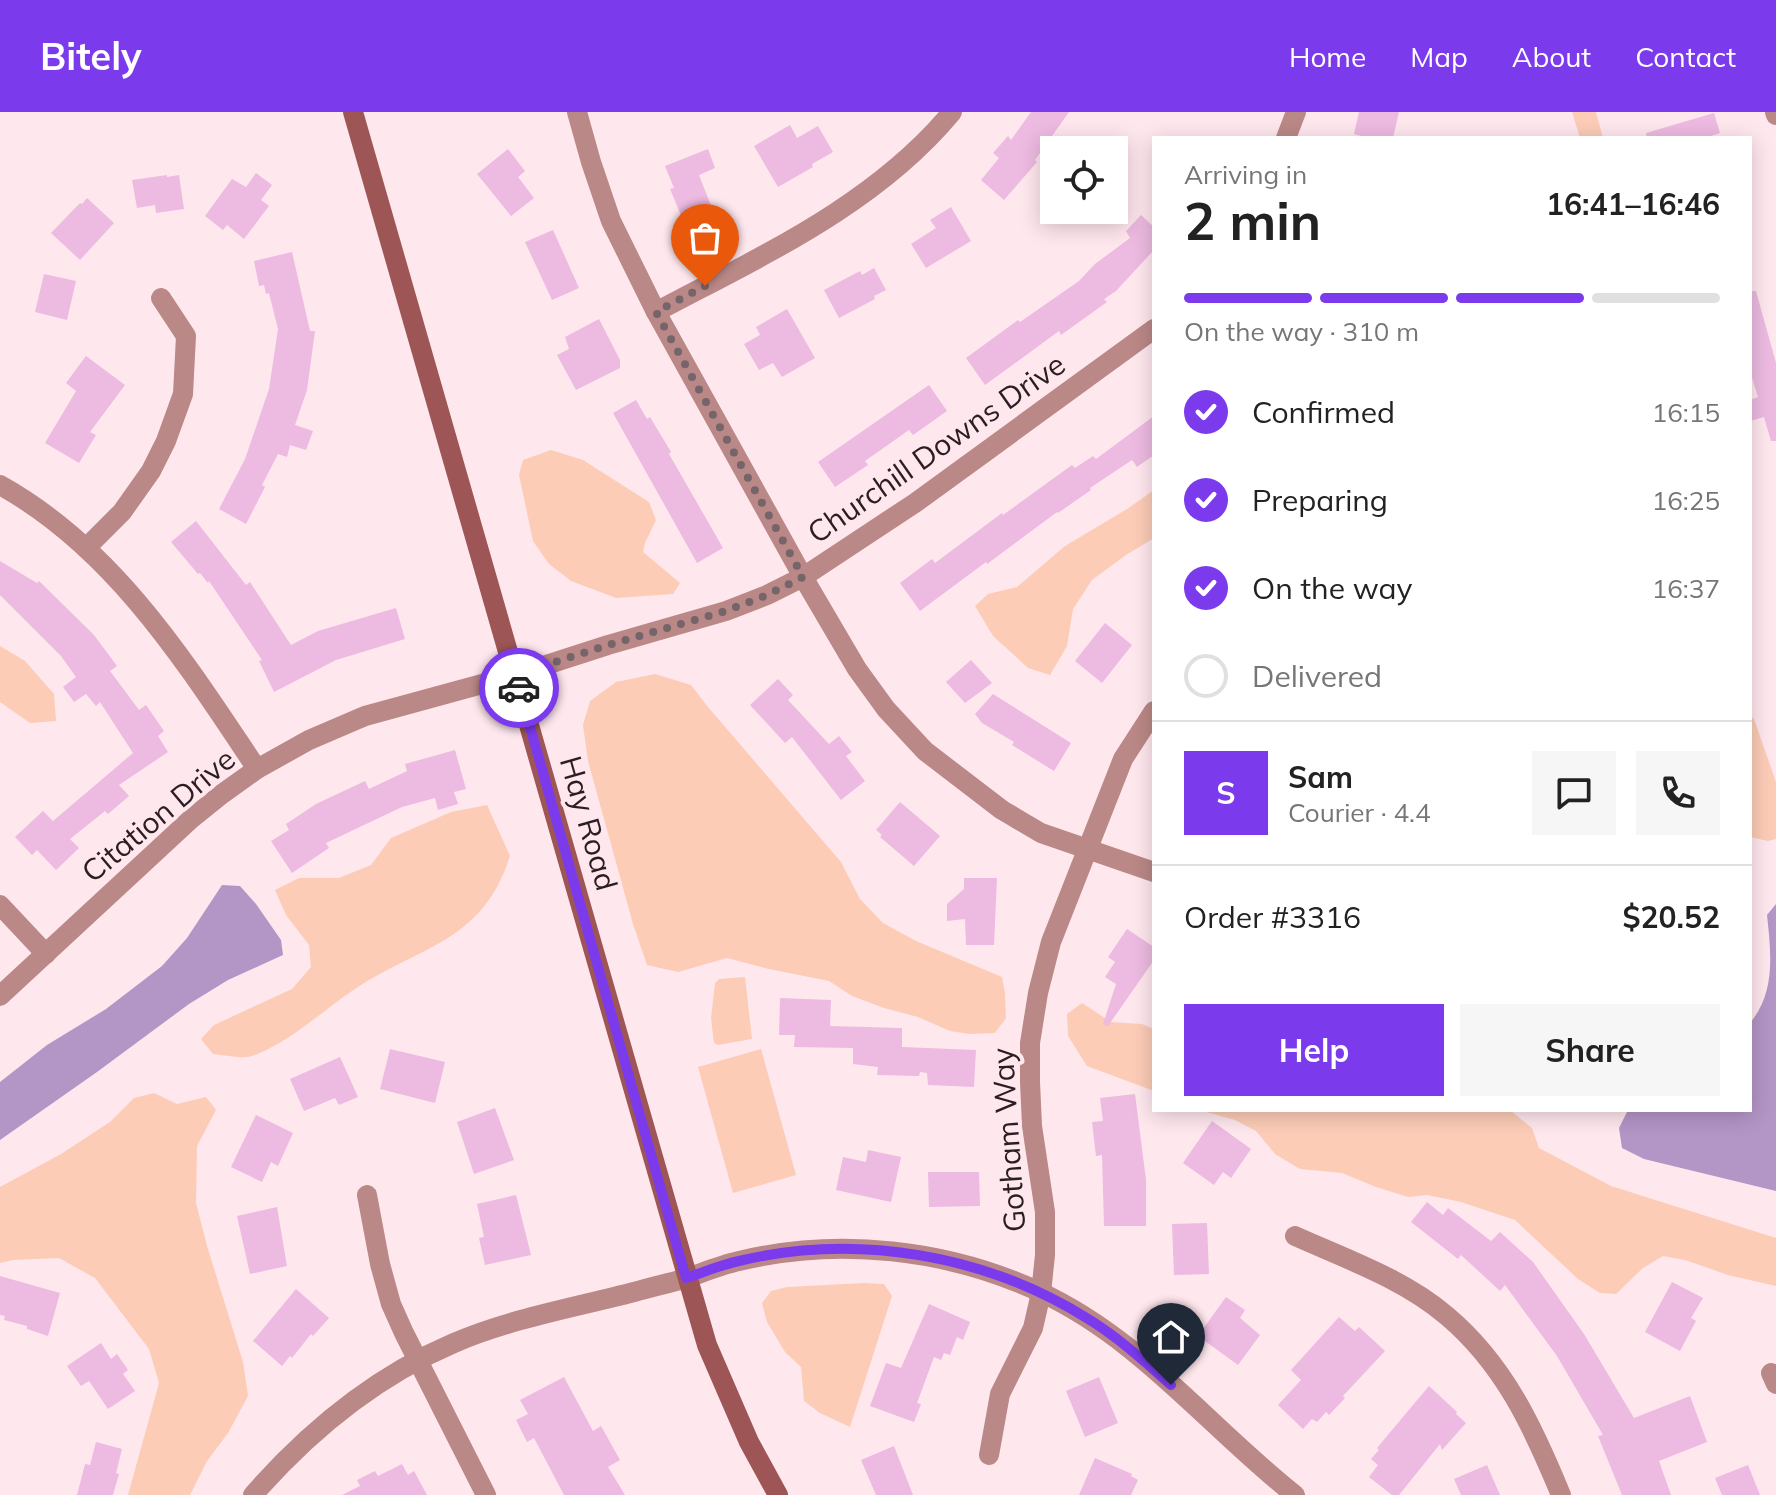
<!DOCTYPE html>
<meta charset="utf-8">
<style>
body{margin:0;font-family:Mulish,sans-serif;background:#f6f6f6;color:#222;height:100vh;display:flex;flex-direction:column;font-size:30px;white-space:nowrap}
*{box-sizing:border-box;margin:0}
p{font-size:26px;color:#767676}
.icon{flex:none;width:44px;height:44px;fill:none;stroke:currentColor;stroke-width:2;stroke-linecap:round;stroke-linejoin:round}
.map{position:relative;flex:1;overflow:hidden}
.drawer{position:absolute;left:1152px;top:24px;width:600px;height:976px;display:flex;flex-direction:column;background:#fff;border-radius:0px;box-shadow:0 4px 20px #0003}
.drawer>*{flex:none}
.controls{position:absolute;left:1040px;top:24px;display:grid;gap:16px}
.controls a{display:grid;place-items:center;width:88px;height:88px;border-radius:0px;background:#fff;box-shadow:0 4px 20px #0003;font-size:40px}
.pin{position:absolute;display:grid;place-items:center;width:68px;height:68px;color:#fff;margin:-82px -34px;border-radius:50% 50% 50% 0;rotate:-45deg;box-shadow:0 0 8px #0007}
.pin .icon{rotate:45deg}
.courier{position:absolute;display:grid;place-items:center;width:80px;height:80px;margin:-40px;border:6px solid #7c3aed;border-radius:50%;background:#fff;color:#222;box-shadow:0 2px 10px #0007}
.overview em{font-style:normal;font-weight:700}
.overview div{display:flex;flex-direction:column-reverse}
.overview{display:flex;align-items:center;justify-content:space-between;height:136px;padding:0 32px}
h1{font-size:52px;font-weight:700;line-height:60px}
.bar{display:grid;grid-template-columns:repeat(4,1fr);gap:12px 8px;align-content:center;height:96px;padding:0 32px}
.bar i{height:10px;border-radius:6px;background:#e0e0e0}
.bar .on{background:#7c3aed}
.bar p{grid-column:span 4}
.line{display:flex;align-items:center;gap:20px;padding:0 32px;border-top:2px solid #e0e0e0}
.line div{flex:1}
.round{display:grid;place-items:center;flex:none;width:84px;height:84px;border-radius:0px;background:#f6f6f6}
ol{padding:0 32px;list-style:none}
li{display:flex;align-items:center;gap:24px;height:88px}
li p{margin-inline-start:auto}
li .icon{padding:8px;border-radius:50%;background:#7c3aed;color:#fff;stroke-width:4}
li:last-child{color:#767676}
li i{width:44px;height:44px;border:4px solid #e0e0e0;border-radius:50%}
.button{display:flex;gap:16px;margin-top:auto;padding:16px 32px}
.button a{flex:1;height:92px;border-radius:0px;background:#7c3aed;color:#fff;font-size:32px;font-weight:700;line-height:92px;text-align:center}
.button a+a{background:#f6f6f6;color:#222}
header{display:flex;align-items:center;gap:48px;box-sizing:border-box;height:112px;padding:0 40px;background:#7c3aed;color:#fff}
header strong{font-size:38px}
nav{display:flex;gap:44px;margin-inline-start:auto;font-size:28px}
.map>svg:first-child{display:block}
.green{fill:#fcccb7}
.water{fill:#b395c6}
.building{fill:#edbae1}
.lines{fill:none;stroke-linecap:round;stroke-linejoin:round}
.street{stroke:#ba8886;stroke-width:20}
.secondary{stroke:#9d5655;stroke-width:20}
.done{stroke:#756469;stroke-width:8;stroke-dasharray:0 14.4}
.route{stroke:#7c3aed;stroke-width:10}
.labels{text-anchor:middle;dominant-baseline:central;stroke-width:8;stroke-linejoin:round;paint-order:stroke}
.street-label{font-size:30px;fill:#2b1e22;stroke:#ffe7ee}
</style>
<header>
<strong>Bitely</strong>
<nav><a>Home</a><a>Map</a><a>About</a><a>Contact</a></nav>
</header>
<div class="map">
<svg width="1776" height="1383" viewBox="0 0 1776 1383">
<rect width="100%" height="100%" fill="#ffe7ee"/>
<g class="green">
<path d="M1572,0h24l7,26h-23z"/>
<path d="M551,338l32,10 66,42 7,18 -11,23 -2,9 37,31 -7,11 -57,4 -45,-17 -22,-17 -16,-23 -14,-66 4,-15z"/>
<path d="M1154,378v48l-28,17 -34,25 -19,29 -6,37 -17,29 -22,-7 -35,-32 -18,-30 13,-12 29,-7 48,-41 62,-37z"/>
<path d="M0,534l25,15 29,33 2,27 -26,2 -30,-21z"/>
<path d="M655,562l36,11 17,22 133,155 19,37 23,24 33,18 86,36 3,16 1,25 -11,15 -25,1 -20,-3 -32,-14 -34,-9 -32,-12 -23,-15 -60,-12 -42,-11 -49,14 -31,-7 -14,-41 -45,-163 -5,-36 7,-24 26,-19z"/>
<path d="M1750,603l4,4 22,63v57l-8,2 -18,-4z"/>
<path d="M487,693l23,51c-28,88 -92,90 -158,135 -32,22 -60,49 -97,64 -11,5 -30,0 -42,-1l-12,-15 13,-14 78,-36 19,-22 -2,-22 -23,-30 -11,-25 24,-12h40l32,-13 20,-27 60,-26z"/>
<path d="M745,865l7,62 -34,6 -4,-2 -3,-25 4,-35 4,-4z"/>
<path d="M1082,891l29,19 31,2 12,5v62l-67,-25 -19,-30 -1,-22z"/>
<path d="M761,937l35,126 -63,18 -35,-126z"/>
<path d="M154,981l23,11 29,-7 10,13 -19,36 -1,57 11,43 36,116 5,34 -20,37 -21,28 -17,34h-62l31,-112 -10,-34 -54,-71 -36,-20 -46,2 -13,3v-76l61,-33 49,-32 24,-24z"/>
<path d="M1199,998l312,1 21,17 7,20 72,38 165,52v48l-48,-11 -43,-15 -22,-4 -20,12 -27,26 -16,-1 -22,-14 -63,-59 -54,-18 -34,-7 -19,2 -32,-10 -34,-14 -42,-4 -25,-15 -19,-23 -21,-11z"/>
<path d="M865,1171l19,1 8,12 -42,131 -30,-14 -16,-12 -3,-34 -16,-15 -18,-30 -5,-19 9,-12 16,-4z"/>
</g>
<g class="water">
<path d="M222,773l18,1 16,18 25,36 2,15 -55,25 -39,24 -92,68 -97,68v-58l47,-37 59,-36 56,-43 25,-28z"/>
<path d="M1776,792v287l-132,-32 -22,-11 -3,-20 9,-18h122v-87c26,-31 21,-70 17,-108z"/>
</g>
<g class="building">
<path d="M1031,0h38l-34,48 2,2 -33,38 -23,-20 18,-22 -6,-5 15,-17 3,4z"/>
<path d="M1359,0h40l-6,26h-32v-2l-7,-2z"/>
<path d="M1714,1l6,20 -16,5h-57l-1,-5z"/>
<path d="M790,13l7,13 21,-12 15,26 -21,12 1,3 -35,20 -24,-41z"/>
<path d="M508,37l17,22 -7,6 16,21 -23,18 -34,-42z"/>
<path d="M708,37l7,19 -16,7 16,41 -29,11 -16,-38 4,-1 -9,-22z"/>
<path d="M256,61l16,12 -11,15 8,6 -25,33 -17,-14 -4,5 -18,-14 27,-37 14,8z"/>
<path d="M167,63v2l12,-2 5,34 -28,4 -1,-8 -18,3 -5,-28z"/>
<path d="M87,86l27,25 -34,37 -29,-27 29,-30 2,1z"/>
<path d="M951,95l20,34 -45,27 -15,-24 25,-16 -6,-8z"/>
<path d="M1141,103l13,12v23l-38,41 -12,8 3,3 -46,33 -2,-4 -74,54 -19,-27 52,-38 2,2 59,-41 16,-17 35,-26 -4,-7z"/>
<path d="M553,118l26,58 -27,12 -27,-58z"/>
<path d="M292,140l18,79h5l-8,59 -12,35 18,6 -7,19 -16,-5 -3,12 -9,-3 -16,31 3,2 -19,37 -27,-15 26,-50 24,-70 9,-60 -9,-36 -3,1 -2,-9 -5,1 -5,-25z"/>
<path d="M874,156l12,22 -12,6 1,3 -36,19 -15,-28 36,-19 2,4z"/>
<path d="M44,162l32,7 -9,39 -32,-8z"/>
<path d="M1750,179h6l20,72v78h-5l-7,-24 -14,4v-21l8,-3 -8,-26z"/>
<path d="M787,197l28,49 -33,19 -9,-14 -14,7 -15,-26 16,-9 -4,-8z"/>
<path d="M599,207l21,41v8l-44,22 -19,-35 12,-6 -4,-12z"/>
<path d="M86,244l39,29 -35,47 6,3 -17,28 -34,-20 31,-52 -10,-8z"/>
<path d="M929,273l18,26 -34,24 -4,-5 -44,31 3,4 -33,22 -17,-25z"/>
<path d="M636,288l11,19 3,-2 21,35 -2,2 54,94 -26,15 -84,-150z"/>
<path d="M1154,304v39l-17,12 -5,-7 -42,28 1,2 -33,23 -1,-1 -70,52 -1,-2 -66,49 -20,-28 32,-24 3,4 67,-50 1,2 69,-50 3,3 18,-12 3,3z"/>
<path d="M196,409l50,64 4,-3 41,63 27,-14 78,-23 9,31 -69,21 -62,32 -15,-31 3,-1 -53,-79 -1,2 -8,-10 -2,1 -27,-32z"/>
<path d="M0,449l37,22 2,-2 55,54 23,31 -7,5 29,39 7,-5 18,26 -6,5 10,16 -49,33 10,11 -21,18 -3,-3 -35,28 9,9 -23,22 -19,-20 -5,5 -17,-18 28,-26 10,10 80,-68 -33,-51 -4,4 -10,-12 -12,8 -11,-15 13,-10 -15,-21 -61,-61z"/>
<path d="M1105,511l27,22 -30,38 -27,-22z"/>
<path d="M971,548l21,23 -27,20 -19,-21z"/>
<path d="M778,567l15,16 -5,5 41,44 10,-8 13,16 -6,4 19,25 -24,19 -49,-63 -7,6 -35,-38z"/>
<path d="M993,582l78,49 -17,28 -42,-26 2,-3 -32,-19 -7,-9z"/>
<path d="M455,638l11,39 -12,3 4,12 -20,6 -3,-12 -33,9 -76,36 3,5 -37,25 -21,-32 18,-11 -3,-6 30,-20 49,-23 4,8 38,-18 -2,-7z"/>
<path d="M900,690l40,34 -26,30 -34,-29 2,-2 -6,-5z"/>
<path d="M964,766h33l-3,67h-28l-1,-26 -18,2v-17l17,-15z"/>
<path d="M1127,817l27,18v13l-46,66 -5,-2 13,-40 -11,-7 10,-15 -7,-5z"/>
<path d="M780,886l51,2 -1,26 72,2v19l74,3 -2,37 -46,-2 -1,-12 -7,-1 -1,4 -42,-1 1,-8 -25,-3v-16l-59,-1 1,-12h-16z"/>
<path d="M390,937l55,13 -10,41 -55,-14z"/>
<path d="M340,945l18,40 -19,8 -4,-7 -31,13 -14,-32z"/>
<path d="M1135,982l11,86v46h-42l-2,-71 -6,1 -4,-34 11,-1 -3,-23z"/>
<path d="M495,996l19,52 -40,14 -17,-52z"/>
<path d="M256,1003l37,18 -15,33 -7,-4 -9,20 -31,-15z"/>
<path d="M1212,1009l39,28 -20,29 -8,-6 -9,13 -31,-22z"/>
<path d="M868,1038l33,7 -10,45 -55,-12 7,-33 23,5z"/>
<path d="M928,1060h51l1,34 -51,1z"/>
<path d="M516,1083l15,60 -46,10 -6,-27 5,-1 -7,-33z"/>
<path d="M1427,1090l16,13 5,-7 43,33 9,-9 33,30 51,72 50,84 56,-22 17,46 -48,19 12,34h-49l-24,-59 5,-1 -46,-79 -52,-71 -5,6 -39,-36 -3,4 -47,-37z"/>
<path d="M277,1095l10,59 -37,8 -13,-58z"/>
<path d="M1207,1111l2,51 -35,1 -2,-51z"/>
<path d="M0,1164l60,17 -12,43 -21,-7v-3l-23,-6 1,-4 -5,-1z"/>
<path d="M1672,1170l31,16 -12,20 5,3 -16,30 -35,-19z"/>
<path d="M296,1177l33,29 -16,18 -2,-2 -19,24 -2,-2 -8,10 -29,-25z"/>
<path d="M1226,1185l19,13 -5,8 20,17 -22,30 -40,-29z"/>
<path d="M929,1192l41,18 -7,18 -6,-3 -7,18 -6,-2 -3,7 -7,-3 -17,46 4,1 -7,18 -44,-16 16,-43 15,5z"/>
<path d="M1339,1205l16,14 4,-4 26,24 -42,45 2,2 -16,17 -3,-3 -9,10 -5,-3 -9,10 -25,-24 23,-25 -10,-10z"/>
<path d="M101,1231l10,16 6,-5 11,16 -5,4 12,17 -27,18 -19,-28 -8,5 -14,-20z"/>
<path d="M564,1265l29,54 8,-5 19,34 -12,7 17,28h-61l-30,-57 -7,4 -11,-22 12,-6 -8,-14z"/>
<path d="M1099,1265l19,46 -33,14 -19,-46z"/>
<path d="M1429,1274l28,26 -1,2 10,9 -24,27 -2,-6 -41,51h-7l-23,-18 9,-12 -7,-6 8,-9 -2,-2z"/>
<path d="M96,1330l26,7 -6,24 3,1 -6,21h-36l8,-31 5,1z"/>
<path d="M894,1334l19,49h-37l-15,-35z"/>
<path d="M1095,1346l37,16 -1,2 7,4 -7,15h-52z"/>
<path d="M402,1352l6,11 6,-4 13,24h-85l18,-9 -3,-6 18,-9 3,5z"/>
<path d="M1487,1353l13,30h-39l-7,-16z"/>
<path d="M1748,1353l12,30h-38l-7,-17z"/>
</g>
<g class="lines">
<g class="street">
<path d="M577,0l14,50 20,59 45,91 147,265 54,92 29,40 39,42 77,59 39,23 113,39"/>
<path d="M1775,0l1,3"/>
<path d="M1286,26l10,-26"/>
<path d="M656,200c105,-56 219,-107 296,-200"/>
<path d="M0,373c115,64 186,178 257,284"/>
<path d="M86,436l36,-36 29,-41 15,-30 17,-47 3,-58 -25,-38"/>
<path d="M0,793l46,49"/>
<path d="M0,884l191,-177 31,-25 35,-25 52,-29 56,-24 150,-41 93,-30 118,-34 41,-16 36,-18 112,-74 239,-174"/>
<path d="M367,1083l13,69 11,40 13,29 82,162"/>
<path d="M1295,1124c51,23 109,43 152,80 57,48 86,111 114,179"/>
<path d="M1771,1261l5,11"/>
<path d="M989,1343l11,-61 33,-66 8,-35 4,-38v-43l-13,-86 -2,-44v-39l8,-50 13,-51 72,-183 31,-48"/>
<path d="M253,1383c56,-64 121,-118 201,-152 55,-24 122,-36 180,-51 18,-5 35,-9 53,-14 17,-6 34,-13 52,-17 100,-24 208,-12 301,31 100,46 170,136 255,203"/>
</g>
<path class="secondary" d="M353,0l354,1233 42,97 29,53"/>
</g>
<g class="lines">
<path class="done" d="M519,576l-4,-13 93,-30 118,-34 41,-16 36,-18 -147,-265 49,-26"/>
<path class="route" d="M519,576l167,590c18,-6 35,-13 53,-17 116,-28 244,-7 346,56 32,19 59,44 86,68"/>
</g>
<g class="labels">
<g class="street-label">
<text transform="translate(936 336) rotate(-35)">Churchill Downs Drive</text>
<text transform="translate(158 703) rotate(-40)">Citation Drive</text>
<text transform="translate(589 711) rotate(74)">Hay Road</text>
<text transform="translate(1008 1028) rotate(-94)">Gotham Way</text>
</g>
</g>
</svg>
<div class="controls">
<a><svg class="icon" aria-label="locate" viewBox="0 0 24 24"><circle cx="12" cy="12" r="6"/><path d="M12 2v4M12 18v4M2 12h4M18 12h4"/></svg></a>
</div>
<div class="pin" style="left:705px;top:174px;background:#ea580c"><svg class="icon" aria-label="bag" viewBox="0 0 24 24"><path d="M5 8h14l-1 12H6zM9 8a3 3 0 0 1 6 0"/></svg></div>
<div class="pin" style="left:1171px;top:1273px;background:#1f2937"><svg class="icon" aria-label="home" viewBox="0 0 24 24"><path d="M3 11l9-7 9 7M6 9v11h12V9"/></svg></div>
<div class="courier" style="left:519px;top:576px"><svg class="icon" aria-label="car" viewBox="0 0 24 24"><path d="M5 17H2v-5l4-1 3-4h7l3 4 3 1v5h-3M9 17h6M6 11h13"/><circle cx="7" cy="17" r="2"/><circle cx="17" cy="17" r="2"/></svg></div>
<section class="drawer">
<div class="overview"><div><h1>2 min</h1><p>Arriving in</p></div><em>16:41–16:46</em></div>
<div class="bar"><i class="on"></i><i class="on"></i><i class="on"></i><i></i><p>On the way · 310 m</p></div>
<ol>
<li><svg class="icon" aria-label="check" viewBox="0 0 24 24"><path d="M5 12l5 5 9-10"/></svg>Confirmed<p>16:15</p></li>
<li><svg class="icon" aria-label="check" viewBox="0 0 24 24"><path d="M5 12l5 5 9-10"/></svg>Preparing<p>16:25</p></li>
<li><svg class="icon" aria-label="check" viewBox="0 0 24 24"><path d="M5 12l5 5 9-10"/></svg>On the way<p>16:37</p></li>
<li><i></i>Delivered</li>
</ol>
<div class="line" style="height:144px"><b class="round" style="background:#7c3aed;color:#fff">S</b><div><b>Sam</b><p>Courier · 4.4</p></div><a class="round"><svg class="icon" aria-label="chat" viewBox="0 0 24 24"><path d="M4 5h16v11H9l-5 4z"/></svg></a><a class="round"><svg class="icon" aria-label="phone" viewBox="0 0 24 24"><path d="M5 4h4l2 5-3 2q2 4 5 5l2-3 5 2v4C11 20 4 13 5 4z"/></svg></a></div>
<div class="line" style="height:104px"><div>Order #3316</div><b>$20.52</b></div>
<div class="button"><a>Help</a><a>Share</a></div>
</section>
</div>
